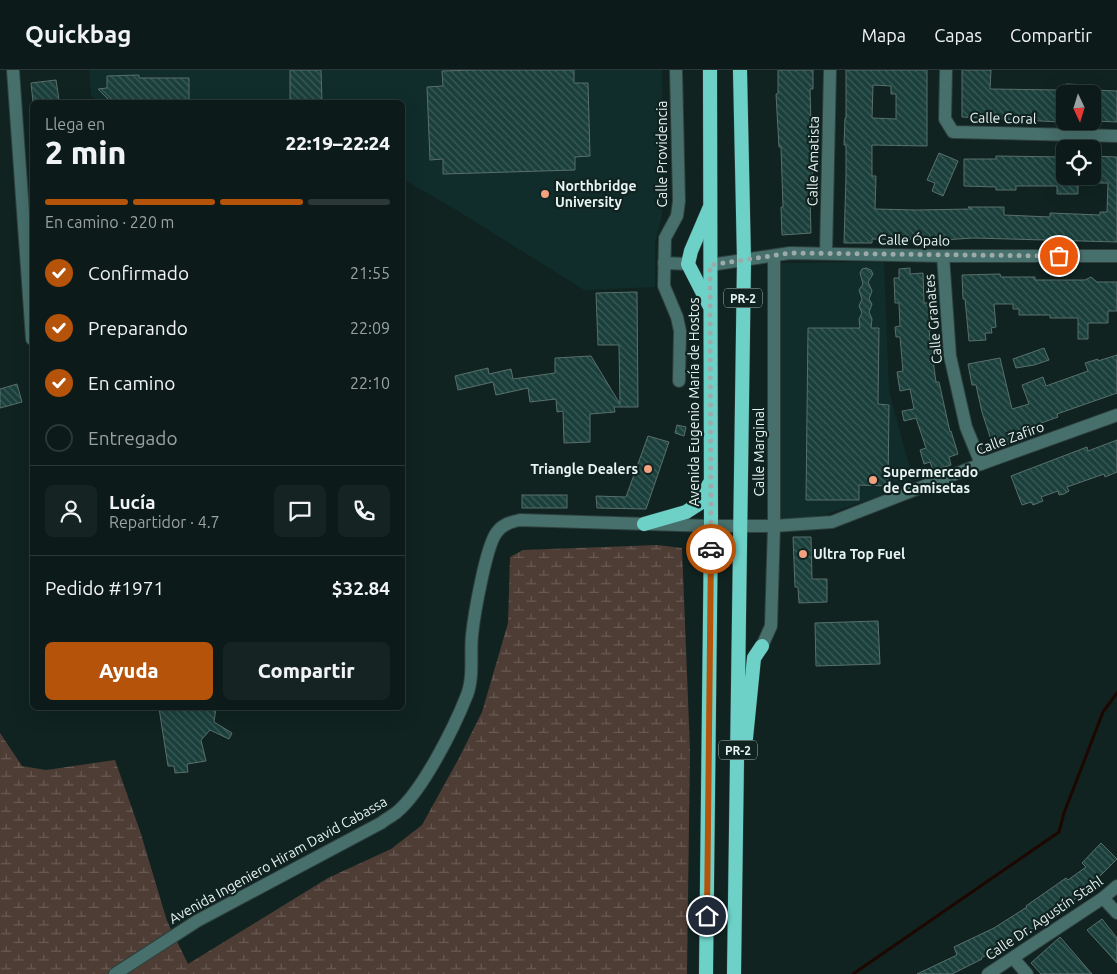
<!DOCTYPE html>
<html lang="es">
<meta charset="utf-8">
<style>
body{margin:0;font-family:Ubuntu,sans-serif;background:#152322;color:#f1f3f6;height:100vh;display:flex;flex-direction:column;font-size:19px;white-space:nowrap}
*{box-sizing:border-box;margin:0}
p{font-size:16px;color:#9aa1a2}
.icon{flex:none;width:28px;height:28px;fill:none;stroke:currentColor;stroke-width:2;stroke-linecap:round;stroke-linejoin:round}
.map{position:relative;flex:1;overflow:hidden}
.sheet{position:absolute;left:30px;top:30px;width:375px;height:610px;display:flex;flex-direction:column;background:#0c1a19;border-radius:8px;box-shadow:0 5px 20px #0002,0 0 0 1px #2c3838}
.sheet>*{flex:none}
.needle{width:32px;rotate:176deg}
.buttons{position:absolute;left:1056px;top:15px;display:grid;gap:10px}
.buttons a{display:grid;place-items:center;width:45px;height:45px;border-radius:8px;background:#0c1a19;box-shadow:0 5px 20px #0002,0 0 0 1px #2c3838;font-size:25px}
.pin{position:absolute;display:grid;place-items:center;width:42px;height:42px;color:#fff;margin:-21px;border:2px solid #fff;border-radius:50%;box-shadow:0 1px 5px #0007}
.courier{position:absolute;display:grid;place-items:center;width:50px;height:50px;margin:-25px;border:4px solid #b45309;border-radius:50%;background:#fff;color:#222;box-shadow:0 1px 6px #0007}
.summary em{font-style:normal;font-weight:800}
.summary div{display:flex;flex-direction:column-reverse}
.summary{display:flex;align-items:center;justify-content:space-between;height:85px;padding:0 15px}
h1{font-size:32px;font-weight:800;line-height:38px}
.bar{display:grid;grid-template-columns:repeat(4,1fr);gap:8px 5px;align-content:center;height:60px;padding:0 15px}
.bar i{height:6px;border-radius:4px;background:#2c3838}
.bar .selected{background:#b45309}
.bar p{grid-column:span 4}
.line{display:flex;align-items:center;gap:12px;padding:0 15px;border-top:1px solid #2c3838}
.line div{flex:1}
.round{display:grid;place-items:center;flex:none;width:52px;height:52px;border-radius:8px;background:#152322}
ol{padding:0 15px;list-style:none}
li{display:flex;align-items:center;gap:15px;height:55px}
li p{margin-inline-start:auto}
li .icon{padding:5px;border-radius:50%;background:#b45309;color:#fff;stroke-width:4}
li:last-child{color:#9aa1a2}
li i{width:28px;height:28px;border:2px solid #2c3838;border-radius:50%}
.action{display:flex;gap:10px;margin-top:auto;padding:10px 15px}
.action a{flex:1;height:58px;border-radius:8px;background:#b45309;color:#fff;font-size:20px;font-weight:800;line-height:58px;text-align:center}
.action a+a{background:#152322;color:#f1f3f6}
header{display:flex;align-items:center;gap:30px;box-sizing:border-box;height:70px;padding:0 25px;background:#0c1a19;border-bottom:1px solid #2c3838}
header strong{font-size:24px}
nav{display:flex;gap:28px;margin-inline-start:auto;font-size:18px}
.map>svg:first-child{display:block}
.built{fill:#102d2b}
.wetland{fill:url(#wetland-marsh)}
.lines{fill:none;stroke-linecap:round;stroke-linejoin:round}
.stream{stroke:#1d0701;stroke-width:3}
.building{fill:url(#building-back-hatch);stroke:#596f6c;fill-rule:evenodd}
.minor-casing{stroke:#2e403e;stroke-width:14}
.trunk-casing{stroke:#2e403e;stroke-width:15}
.minor{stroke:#476f6b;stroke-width:12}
.trunk{stroke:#6ed1c8;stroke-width:14}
.done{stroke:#9caba9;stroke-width:5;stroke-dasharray:0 9}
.route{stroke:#b45309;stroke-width:6}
.poi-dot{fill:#f2a17e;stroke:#102321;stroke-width:2}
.labels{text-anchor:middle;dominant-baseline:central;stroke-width:4.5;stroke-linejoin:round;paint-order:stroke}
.shield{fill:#102321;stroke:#a7b5b3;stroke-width:1}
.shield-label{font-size:12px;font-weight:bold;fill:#e8f4f2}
.street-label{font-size:14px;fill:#e8f4f2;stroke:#102321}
.poi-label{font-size:14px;font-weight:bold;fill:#e8f4f2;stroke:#102321;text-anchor:start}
</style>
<header>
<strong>Quickbag</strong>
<nav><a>Mapa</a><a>Capas</a><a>Compartir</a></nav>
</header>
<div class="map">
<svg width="1117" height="904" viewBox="0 0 1117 904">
<defs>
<pattern id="wetland-marsh" width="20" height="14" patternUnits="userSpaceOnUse" patternTransform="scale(1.25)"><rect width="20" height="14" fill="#4e3d35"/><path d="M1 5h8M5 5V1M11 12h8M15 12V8" fill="none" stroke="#685a53"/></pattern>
<pattern id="building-back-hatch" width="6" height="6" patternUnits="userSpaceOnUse" patternTransform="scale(1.25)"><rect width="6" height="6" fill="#1b403c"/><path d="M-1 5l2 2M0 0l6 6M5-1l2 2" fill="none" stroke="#3c5c59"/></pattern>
</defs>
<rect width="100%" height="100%" fill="#102321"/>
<g class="built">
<path d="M89,0h573l1,105 -1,41 -7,26v45l-71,3 -131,-82 -50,-29 -1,-77h-303l-8,-6z"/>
<path d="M884,192l5,129 25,93 -102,35 -33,1 -1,-257z"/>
</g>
<path class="wetland" d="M657,475l25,3 8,202 -3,224h-687v-241l22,33 24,4 69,-10 26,74 26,87 21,43 140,-86 63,-29 31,-24 37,-67 23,-46 26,-89 2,-66 13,-7z"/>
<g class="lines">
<path class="stream" d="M853,904l206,-142 5,-19 39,-101 14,-19"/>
</g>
<g class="building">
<path d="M290,0h31l1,32h-32z"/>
<path d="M476,0h98v13h14l2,73 -15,1v13l-132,4v-15l-13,1 -3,-73 16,-1 -1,-15z"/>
<path d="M778,0h35v19h-3l3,110h-3l1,34 -29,2 -1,-28h2l-2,-60h-2l-3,-53h2z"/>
<path d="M846,0h81v76l-55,-1v31h4l-1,33 41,1 56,-1 -4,-2h36v8l46,2v-4l50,2v-3h7l1,-29h-16v-27l25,1v85l-144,-4 -30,2 -71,-1v4h-28l2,-67v-31h-2l1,-27h1zM873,15l18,1v8h5v25l-24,-1z"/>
<path d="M962,0h29l-1,19 70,1v32l-98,-5z"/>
<path d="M139,5v3h50v24h-78l-13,-13 9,-1v-12z"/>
<path d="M56,10l3,20 -26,2 -2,-19z"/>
<path d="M1066,14l23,1v9h-23z"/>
<path d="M1093,20l24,1v31l-24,-1z"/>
<path d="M939,83l19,8 -15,35 -11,-5 3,-8 -8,-3z"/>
<path d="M996,86l69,1v19h13v18h-21v-8h-41v4h-20v-3l-32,-1v-27h32z"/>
<path d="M866,198l5,2 2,4 -5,8 4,9 -3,8 3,5 -3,8 3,7 -1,9h8l-1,76 11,1 -1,81 -29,-1v15h-53l2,-172h52l-1,-9 3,-6 -3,-7 3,-7 -3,-9 4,-6 -3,-11 2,-4z"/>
<path d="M910,198v6l13,-1 1,30h6l1,27 -2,1 7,51h3l11,50 1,-1 7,23 -9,3 2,8 -18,5 -3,-8 -6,2 -4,-14 6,-2 -10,-30 -12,3 -2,-10 12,-2 -4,-20 -10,2 -3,-19 6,-1 -3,-34h-4l-1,-10 5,-1 -1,-23h-4l-1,-25h5v-9z"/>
<path d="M1000,204l1,3h34v3h50l6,-3 6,5h20v29h-9v12h-20v16h-10v-21h-28v-3h-31v-6h-6v-5h-19l2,23 -5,1 1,5h-7l1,7 -17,1 -4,-42h-2l-1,-24z"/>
<path d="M637,222l1,115h-24l1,5 -25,2v28l-26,1 -1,-32 -6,1 -1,-13 -26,3 -2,-14 -32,7 -3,-13 -35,8 -3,-14 33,-8 1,6 22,-5 2,10 42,-6v-15l36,-2 29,48 -1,-59h-21l-2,-52z"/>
<path d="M1044,278l5,12 -15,5 -18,3 -3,-9z"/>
<path d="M1117,285v38l-60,21 1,3 -34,12 1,3 -4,1 2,6 -29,10 -12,-37 -6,-27h-4l-4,-21 32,-6 12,51 17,-5 -7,-19 21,-8 3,9 42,-15 -3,-8 13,-4v2z"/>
<path d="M17,314l5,18 -22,6v-19z"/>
<path d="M677,355l9,2 -2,9 -9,-3z"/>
<path d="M648,366l21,6 -23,67 -49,-1 -1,-12 30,1z"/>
<path d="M1117,370v32l-12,5 -1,-3 -37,13 2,4 -5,3 -5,1 -1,-4 -17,6 2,4 -10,4 -2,-3 -9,3 -11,-29 76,-29 1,4z"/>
<rect x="522" y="425" width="45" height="13"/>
<path d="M793,467h18l1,42h15v23l-28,1 -1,-16h-3z"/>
<path d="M878,551l2,43 -64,2 -1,-43z"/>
<path d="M159,638h57l-2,14 18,11 -3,6 -19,-9 -9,10 5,21 -19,3 1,8 -13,1 -1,-7h-6z"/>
<path d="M1101,773l16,16 -29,29v1l-27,21 -24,16 -37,20 1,2 -20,10 1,1 -30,15h-35l40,-19 -3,-8 40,-19 33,-21 -1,-1 40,-28 2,2 18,-13 -4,-4z"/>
<path d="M1102,849l15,19v25l-30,-33z"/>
<path d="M1060,867l32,37h-51l-10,-11z"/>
</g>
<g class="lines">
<g class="minor-casing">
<g id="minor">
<path d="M13,0l19,269"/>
<path d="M676,0l3,131 -2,15 -12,22 -1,48 13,31 3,14 -1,50"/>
<path d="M946,0l-1,49 8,13 164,4"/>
<path d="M826,183l4,-183"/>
<path d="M943,186l7,100 16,71 15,37"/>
<path d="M664,193l24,1"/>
<path d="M710,195l80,-12 153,3h174"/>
<path d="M762,576l9,-20 3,-100v-270"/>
<path d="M1103,828l14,15"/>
<path d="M1013,888l14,16"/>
<path d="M115,904l82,-53 184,-98c5,-4 11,-7 16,-11 26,-22 57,-84 70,-117 7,-18 3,-41 5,-60 2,-19 14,-90 25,-103 6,-8 14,-10 23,-12l191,6h63l58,-4 149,-58 136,-49"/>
<path d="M988,904l115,-76 14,-12"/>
</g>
</g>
<g class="trunk-casing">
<g id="trunk">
<path d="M709,139l-18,42 -3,13 21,41"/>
<path d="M644,454l42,-12 14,-9 9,-19"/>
<path d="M746,668l8,-80 8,-12"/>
<path d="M706,904l5,-448 -1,-456"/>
<path d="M734,904l10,-714 -4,-190"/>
</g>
</g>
<use href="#minor" class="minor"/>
<use href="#trunk" class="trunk"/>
</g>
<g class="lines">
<path class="done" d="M711,479l-1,-284 80,-12 269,3"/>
<path class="route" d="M707,846l4,-367"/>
</g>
<g class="poi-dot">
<circle cx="545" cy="124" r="5"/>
<circle cx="648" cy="399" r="5"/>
<circle cx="873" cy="410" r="5"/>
<circle cx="803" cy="484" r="5"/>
</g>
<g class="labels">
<g class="shield">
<rect x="724" y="218.5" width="38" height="19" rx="4"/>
<rect x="719" y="670.5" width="38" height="19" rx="4"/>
</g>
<g class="shield-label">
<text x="743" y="228">PR-2</text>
<text x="738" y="680">PR-2</text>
</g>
<g class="street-label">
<text transform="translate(1003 48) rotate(1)">Calle Coral</text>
<text transform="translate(662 84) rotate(-90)">Calle Providencia</text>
<text transform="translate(813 91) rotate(-89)">Calle Amatista</text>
<text transform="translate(914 170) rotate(1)">Calle Ópalo</text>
<text transform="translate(933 249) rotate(-95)">Calle Granates</text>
<text transform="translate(694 332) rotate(-90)">Avenida Eugenio María de Hostos</text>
<text transform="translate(1010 368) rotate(-20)">Calle Zafiro</text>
<text transform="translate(759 382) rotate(-90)">Calle Marginal</text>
<text transform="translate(278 790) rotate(-29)">Avenida Ingeniero Hiram David Cabassa</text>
<text transform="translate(1044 848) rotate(-34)">Calle Dr. Agustín Stahl</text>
</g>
<g class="poi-label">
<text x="555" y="116">Northbridge<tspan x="555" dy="16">University</tspan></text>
<text x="638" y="399" text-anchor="end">Triangle Dealers</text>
<text x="883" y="402">Supermercado<tspan x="883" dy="16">de Camisetas</tspan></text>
<text x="813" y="484">Ultra Top Fuel</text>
</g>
</g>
</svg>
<div class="buttons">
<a><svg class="needle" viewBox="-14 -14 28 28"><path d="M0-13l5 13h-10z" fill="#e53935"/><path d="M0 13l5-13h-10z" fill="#9aa1a2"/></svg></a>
<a><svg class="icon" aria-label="locate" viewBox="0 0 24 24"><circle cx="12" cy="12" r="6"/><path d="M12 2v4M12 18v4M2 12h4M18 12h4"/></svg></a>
</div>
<div class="pin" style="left:1059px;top:186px;background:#ea580c"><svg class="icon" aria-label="bag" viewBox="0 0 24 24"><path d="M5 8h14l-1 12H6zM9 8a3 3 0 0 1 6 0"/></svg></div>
<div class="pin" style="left:707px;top:846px;background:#1f2937"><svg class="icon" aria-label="home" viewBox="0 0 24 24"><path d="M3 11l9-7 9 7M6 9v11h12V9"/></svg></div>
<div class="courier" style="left:711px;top:479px"><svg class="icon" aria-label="car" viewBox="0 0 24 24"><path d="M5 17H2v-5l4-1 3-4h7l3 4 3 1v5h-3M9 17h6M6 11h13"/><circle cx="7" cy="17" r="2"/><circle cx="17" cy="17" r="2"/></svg></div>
<section class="sheet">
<div class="summary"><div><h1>2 min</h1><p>Llega en</p></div><em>22:19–22:24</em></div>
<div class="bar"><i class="selected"></i><i class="selected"></i><i class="selected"></i><i></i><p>En camino · 220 m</p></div>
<ol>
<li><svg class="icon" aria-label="check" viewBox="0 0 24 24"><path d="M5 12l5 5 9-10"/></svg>Confirmado<p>21:55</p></li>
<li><svg class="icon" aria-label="check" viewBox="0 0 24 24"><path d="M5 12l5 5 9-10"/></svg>Preparando<p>22:09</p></li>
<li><svg class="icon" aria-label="check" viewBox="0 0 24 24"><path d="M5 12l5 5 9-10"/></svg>En camino<p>22:10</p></li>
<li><i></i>Entregado</li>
</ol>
<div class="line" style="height:90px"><a class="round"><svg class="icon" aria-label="person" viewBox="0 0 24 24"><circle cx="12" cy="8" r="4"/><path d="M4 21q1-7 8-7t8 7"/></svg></a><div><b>Lucía</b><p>Repartidor · 4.7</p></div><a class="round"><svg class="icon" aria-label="chat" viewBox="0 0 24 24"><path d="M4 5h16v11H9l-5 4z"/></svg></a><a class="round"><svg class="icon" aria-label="phone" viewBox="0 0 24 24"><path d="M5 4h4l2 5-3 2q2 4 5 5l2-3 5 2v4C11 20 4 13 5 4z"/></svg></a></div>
<div class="line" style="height:65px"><div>Pedido #1971</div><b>$32.84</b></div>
<div class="action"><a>Ayuda</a><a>Compartir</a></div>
</section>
</div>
